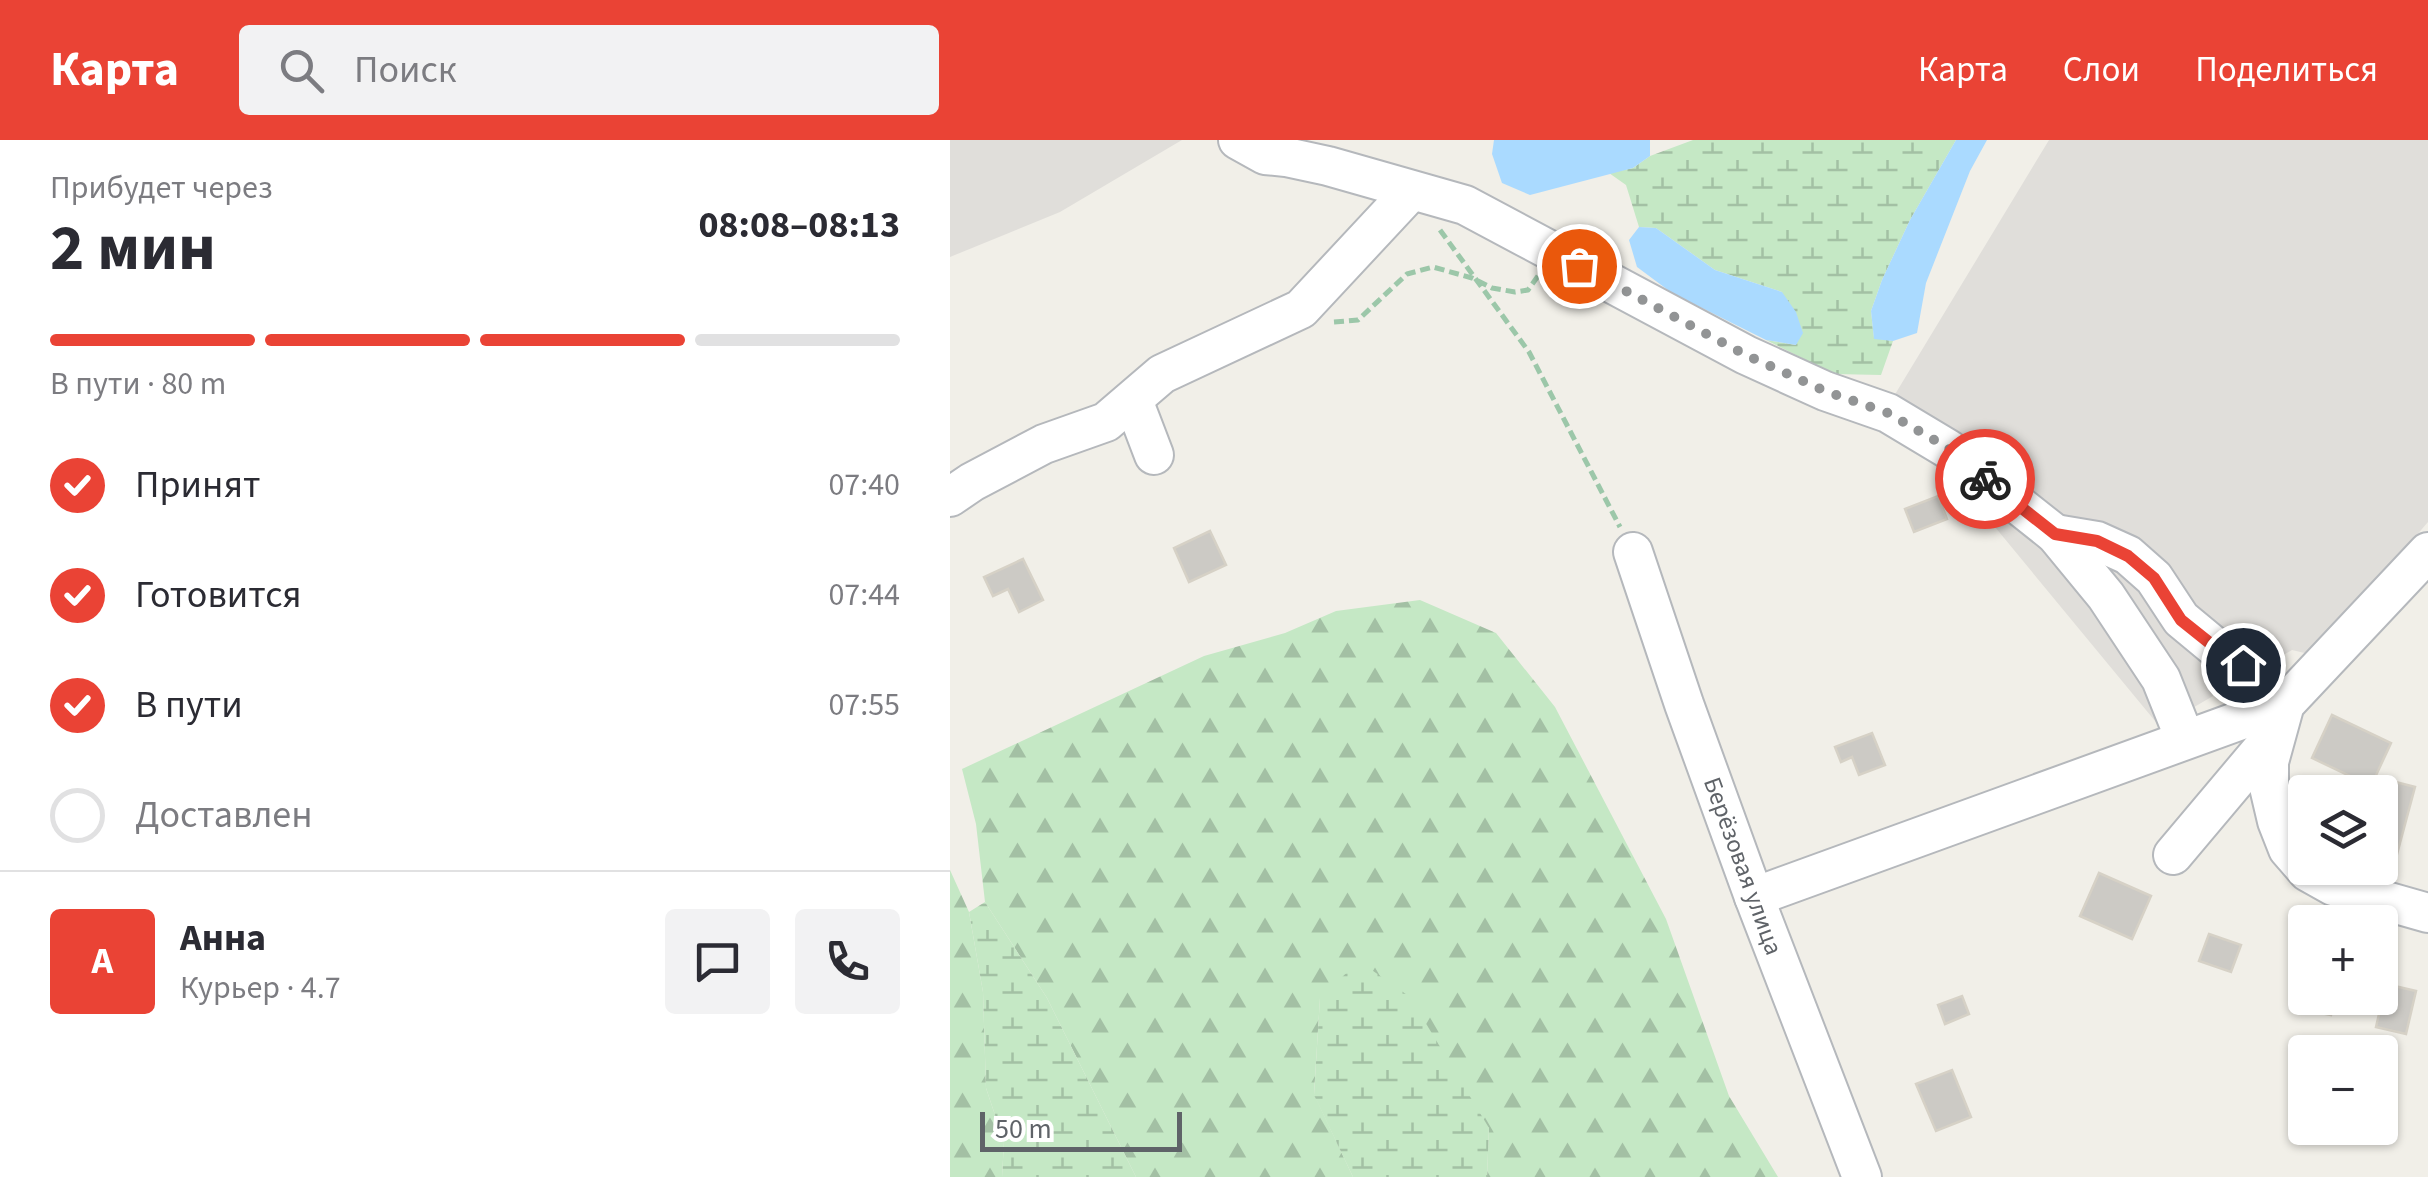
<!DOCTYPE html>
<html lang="ru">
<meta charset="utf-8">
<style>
body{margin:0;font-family:"Source Sans 3",sans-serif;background:#f2f2f3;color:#2b2b33;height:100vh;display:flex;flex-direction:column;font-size:38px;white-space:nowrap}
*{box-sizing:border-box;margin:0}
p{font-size:32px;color:#7c7c81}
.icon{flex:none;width:55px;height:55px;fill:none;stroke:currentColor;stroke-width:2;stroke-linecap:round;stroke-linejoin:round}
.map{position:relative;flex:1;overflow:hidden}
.sheet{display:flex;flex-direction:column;background:#fff;width:950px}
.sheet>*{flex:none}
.buttons{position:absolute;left:1338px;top:635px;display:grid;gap:20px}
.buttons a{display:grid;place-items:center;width:110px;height:110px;border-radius:10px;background:#fff;box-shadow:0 2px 8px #0004;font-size:50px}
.scale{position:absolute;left:30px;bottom:25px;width:202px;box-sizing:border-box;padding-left:10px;border:5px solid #5f6368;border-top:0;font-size:28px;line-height:35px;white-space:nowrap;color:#5f6368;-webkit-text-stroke:8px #fff;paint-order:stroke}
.pin{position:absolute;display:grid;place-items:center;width:85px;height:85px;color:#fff;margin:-42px;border:5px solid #fff;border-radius:50%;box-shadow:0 2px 10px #0007}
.courier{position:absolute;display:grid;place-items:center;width:100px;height:100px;margin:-50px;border:8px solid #ea4335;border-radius:50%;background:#fff;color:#222;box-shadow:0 2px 12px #0007}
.headline em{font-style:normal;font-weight:700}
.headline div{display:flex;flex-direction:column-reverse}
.headline{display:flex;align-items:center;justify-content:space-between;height:170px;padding:0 50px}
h1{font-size:65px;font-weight:700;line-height:75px}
.bar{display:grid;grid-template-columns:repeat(4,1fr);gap:15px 10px;align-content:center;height:120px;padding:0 50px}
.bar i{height:12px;border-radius:8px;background:#e1e1e2}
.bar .selected{background:#ea4335}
.bar p{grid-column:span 4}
.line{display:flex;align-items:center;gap:25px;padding:0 50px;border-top:2px solid #e1e1e2}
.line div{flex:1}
.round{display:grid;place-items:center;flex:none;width:105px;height:105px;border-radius:10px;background:#f2f2f3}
ol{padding:0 50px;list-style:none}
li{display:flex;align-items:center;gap:30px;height:110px}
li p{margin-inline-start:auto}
li .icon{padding:10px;border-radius:50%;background:#ea4335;color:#fff;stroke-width:4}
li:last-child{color:#7c7c81}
li i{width:55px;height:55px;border:5px solid #e1e1e2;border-radius:50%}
header{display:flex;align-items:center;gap:60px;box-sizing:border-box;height:140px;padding:0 50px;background:#ea4335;color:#fff}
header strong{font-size:48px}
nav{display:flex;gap:55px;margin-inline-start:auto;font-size:35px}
.search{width:700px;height:90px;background:#f2f2f3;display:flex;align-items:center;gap:25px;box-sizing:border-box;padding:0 35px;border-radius:10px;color:#7c7c81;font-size:38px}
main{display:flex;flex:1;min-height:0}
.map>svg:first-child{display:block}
.industrial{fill:#e0deda}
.forest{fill:url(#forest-firs)}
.wetland{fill:url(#wetland-marsh)}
.water{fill:#aadaff}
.building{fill:#cccac5;stroke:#d6d1c6;stroke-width:2.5}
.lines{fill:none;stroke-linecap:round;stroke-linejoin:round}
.minor-casing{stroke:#b5b8bc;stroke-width:42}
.path{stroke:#9cc7a9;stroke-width:5;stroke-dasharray:10 5;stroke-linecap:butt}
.minor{stroke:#fff;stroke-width:38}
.done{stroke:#929495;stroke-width:10;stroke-dasharray:0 18}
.route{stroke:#ea4335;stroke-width:12}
.labels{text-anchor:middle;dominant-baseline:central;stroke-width:8;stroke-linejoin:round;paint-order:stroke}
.street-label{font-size:25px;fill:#5f6368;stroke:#fff}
</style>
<header>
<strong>Карта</strong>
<div class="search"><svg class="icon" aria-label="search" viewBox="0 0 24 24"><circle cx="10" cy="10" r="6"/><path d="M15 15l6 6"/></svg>Поиск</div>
<nav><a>Карта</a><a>Слои</a><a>Поделиться</a></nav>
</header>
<main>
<section class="sheet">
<div class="headline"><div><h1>2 мин</h1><p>Прибудет через</p></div><em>08:08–08:13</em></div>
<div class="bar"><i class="selected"></i><i class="selected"></i><i class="selected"></i><i></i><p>В пути · 80 m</p></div>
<ol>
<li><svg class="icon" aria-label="check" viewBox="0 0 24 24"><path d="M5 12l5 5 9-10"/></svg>Принят<p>07:40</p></li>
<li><svg class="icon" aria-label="check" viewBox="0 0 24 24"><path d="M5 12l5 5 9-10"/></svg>Готовится<p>07:44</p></li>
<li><svg class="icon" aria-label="check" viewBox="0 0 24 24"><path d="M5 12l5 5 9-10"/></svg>В пути<p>07:55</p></li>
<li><i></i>Доставлен</li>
</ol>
<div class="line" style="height:180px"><b class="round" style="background:#ea4335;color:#fff">А</b><div><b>Анна</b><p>Курьер · 4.7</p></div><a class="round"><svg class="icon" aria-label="chat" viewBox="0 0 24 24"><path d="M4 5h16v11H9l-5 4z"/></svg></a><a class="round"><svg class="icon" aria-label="phone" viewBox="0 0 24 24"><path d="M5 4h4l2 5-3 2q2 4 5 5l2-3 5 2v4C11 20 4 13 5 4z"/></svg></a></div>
</section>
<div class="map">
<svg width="1478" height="1037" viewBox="0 0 1478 1037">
<defs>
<pattern id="forest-firs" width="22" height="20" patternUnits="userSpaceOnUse" patternTransform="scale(2.5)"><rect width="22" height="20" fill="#c5e8c5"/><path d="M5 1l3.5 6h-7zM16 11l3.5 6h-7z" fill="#a3c0a4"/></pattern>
<pattern id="wetland-marsh" width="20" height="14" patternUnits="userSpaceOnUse" patternTransform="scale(2.5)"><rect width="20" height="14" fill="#c5e8c5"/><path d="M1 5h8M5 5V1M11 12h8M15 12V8" fill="none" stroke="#a3c0a4"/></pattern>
</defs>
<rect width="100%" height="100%" fill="#f1efe8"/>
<g class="industrial">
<path d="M0,0h232l-122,72 -110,45z"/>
<path d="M1099,0h379v382l-115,133 -21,-5 -132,77 -269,-326z"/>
</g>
<g class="forest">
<path d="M470,460l76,33 59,74 111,212 63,177 49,81h-291l2,-49 -169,-130 -6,96 39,83h-217l-89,-179 -62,-96 -9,-78 -14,-55 242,-113 81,-23 51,-22z"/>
<path d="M0,730l19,42 14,80 3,96 18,54 -2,35h-52z"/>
</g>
<g class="wetland">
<path d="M743,0h263l-46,80 -28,60 -11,31 3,27 19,3 -12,34 -47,-1 -68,-34 30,5 -14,-53 -67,-22 -59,-42 -17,-1 -13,-42 -17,-12 24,-5 17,-12z"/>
<path d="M35,762l62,96 89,179h-134l2,-35 -18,-54 -3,-96 -14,-80z"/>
<path d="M409,821l51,36 79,131 -2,49h-134l-39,-82 6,-97z"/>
</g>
<g class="water">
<path d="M544,0h156v16l-17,12 -103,27 -28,-12 -10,-29z"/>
<path d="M1006,0h31l-17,31 -44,112 -9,50 -24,8 -19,-2 -3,-28 11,-31 28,-60z"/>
<path d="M689,87l17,1 59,42 67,22 14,20 7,21 -7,12 -30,-5 -94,-47 -35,-26 -8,-27z"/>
</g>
<g class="building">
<path d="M988,356l9,23 -33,13 -9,-23z"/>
<path d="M260,391l16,34 -37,17 -15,-34z"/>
<path d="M73,419l20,41 -24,12 -11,-23 -15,7 -9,-19z"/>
<path d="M1382,575l59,28 -20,43 -59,-28z"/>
<path d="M922,593l13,32 -26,10 -7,-18 -11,5 -6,-15z"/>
<path d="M1434,639l31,8 -19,71 -16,-4v-59z"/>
<path d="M1149,733l52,23 -19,43 -52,-23z"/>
<path d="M1259,794l32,11 -10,27 -32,-11z"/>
<path d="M1436,844l30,7 -10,43 -30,-7z"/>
<path d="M1355,849v9h30l-4,17 -31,-6z"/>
<path d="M1012,856l7,18 -24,10 -7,-19z"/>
<path d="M1002,930l19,47 -35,14 -20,-47z"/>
</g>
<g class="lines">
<g class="minor-casing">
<g id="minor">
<path d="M288,0l27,15 21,2 42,9 137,39 281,150 79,36 63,22 60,36 107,85 51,62 55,83 24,60"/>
<path d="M183,260l21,55"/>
<path d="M0,357l22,-15 72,-38 62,-22 56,-48 139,-65 110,-118"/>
<path d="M683,412l51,152 70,193 108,280"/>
<path d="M1478,412l-143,152 -16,58v25l8,34 11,28 20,23 25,14 95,27"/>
<path d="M1223,715l101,-120"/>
<path d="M804,757l531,-193 -42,-39 -27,-17 -35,-29 -27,-41 -26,-23 -31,-14 -42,-7"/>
</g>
</g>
<g class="path">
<path d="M490,90l89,122 91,175"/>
<path d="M384,182l24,-2 49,-46 26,-7 39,11 20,10 23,4 13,-2 10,-14"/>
</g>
<use href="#minor" class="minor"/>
</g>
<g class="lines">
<path class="done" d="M629,126l167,89 79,36 63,22 60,35 37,31"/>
<path class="route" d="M1035,339l70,55 42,7 31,15 26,22 27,42 35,28 27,17"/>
</g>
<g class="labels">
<g class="street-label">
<text transform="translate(793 726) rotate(70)">Берёзовая улица</text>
</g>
</g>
</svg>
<div class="buttons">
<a><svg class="icon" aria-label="layers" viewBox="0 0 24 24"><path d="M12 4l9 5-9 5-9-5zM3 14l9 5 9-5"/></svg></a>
<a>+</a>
<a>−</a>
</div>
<div class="scale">50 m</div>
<div class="pin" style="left:629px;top:126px;background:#ea580c"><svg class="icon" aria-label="bag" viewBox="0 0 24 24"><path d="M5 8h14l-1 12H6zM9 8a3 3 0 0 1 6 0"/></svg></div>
<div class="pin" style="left:1293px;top:525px;background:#1f2937"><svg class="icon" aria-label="home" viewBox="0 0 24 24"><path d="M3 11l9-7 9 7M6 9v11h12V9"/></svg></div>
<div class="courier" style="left:1035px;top:339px"><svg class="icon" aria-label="bike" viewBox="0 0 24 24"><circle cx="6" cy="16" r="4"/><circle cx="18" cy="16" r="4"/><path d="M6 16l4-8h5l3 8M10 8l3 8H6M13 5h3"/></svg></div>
</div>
</main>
